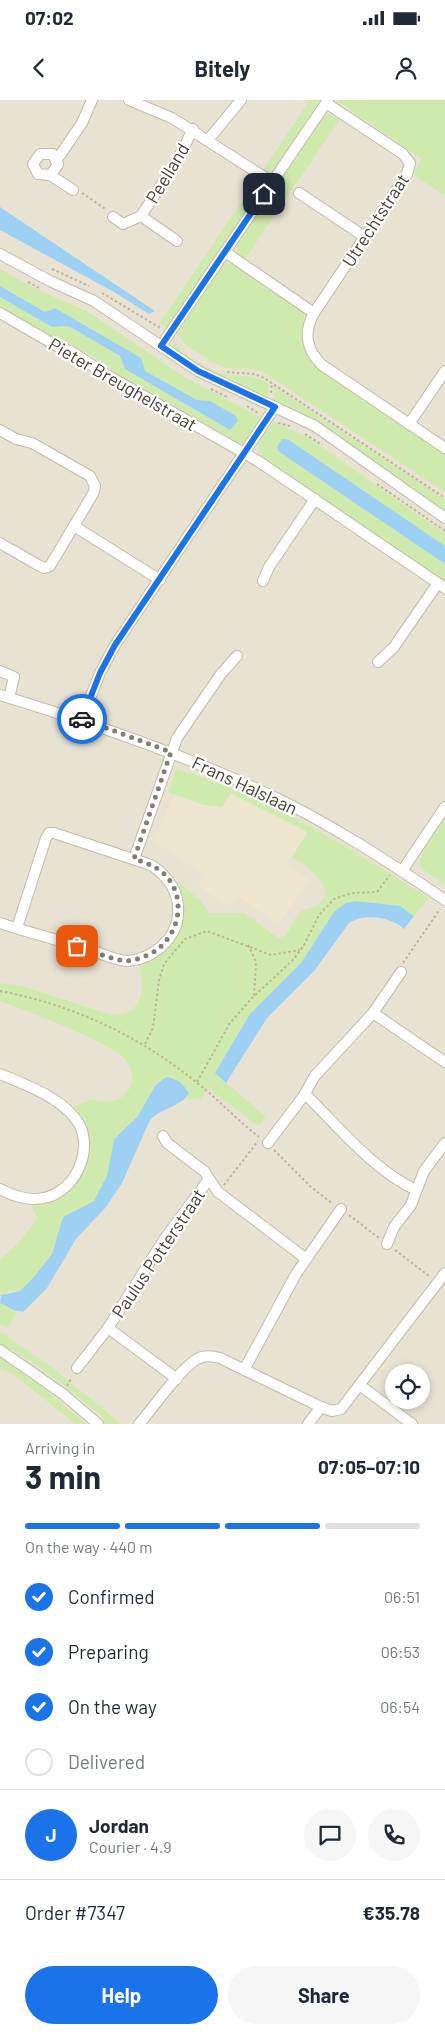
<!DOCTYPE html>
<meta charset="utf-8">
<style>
body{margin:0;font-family:Barlow,sans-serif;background:#f6f6f7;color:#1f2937;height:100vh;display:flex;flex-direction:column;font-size:19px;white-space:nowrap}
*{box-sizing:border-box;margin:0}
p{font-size:16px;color:#747a83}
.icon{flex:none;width:28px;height:28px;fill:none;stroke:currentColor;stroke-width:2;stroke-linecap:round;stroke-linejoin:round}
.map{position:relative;height:1324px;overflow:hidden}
.details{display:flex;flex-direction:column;background:#fff;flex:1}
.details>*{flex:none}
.tools{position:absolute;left:385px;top:1264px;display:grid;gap:10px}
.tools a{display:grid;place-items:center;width:45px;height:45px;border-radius:50%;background:#fff;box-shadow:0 2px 8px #0003;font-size:25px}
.pin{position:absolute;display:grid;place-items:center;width:42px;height:42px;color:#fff;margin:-21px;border-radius:10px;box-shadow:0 2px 8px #0006}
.courier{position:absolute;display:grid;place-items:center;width:50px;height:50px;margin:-25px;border:4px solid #1a73e8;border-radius:50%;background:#fff;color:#222;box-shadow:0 1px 6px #0007}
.head em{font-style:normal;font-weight:700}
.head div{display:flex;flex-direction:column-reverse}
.head{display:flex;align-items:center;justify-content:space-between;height:85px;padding:0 25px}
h1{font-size:32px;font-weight:700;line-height:38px}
.bar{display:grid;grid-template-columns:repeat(4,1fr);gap:8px 5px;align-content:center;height:60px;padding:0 25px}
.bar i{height:6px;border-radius:4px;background:#e0e1e3}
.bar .selected{background:#1a73e8}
.bar p{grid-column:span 4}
.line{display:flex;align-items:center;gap:12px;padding:0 25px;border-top:1px solid #e0e1e3}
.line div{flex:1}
.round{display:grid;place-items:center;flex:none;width:52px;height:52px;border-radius:26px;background:#f6f6f7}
ol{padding:0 25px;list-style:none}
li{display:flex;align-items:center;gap:15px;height:55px}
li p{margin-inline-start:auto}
li .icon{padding:5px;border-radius:50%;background:#1a73e8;color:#fff;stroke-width:4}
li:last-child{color:#747a83}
li i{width:28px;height:28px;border:2px solid #e0e1e3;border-radius:50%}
.cta{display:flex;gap:10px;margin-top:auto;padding:10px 25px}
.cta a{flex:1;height:58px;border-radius:30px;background:#1a73e8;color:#fff;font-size:20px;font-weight:700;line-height:58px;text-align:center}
.cta a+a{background:#f6f6f7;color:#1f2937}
.status{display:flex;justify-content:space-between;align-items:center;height:35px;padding:0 25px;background:#fff;direction:ltr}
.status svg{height:14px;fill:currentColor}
header{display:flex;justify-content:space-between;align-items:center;height:65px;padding:0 25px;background:#fff;font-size:22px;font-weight:700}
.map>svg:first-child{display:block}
.residential{fill:#e8e2d3;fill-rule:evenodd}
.education{fill:#eee5ce}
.green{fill:#ceeaac}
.water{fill:#9ed0f4}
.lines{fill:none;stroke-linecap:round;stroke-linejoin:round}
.minor-casing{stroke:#c3baaa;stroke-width:12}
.path{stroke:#c2b498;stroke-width:2;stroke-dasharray:2.5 2.5;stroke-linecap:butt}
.minor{stroke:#fff;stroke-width:10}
.done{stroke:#847d72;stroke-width:5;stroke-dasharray:0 9}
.route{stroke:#1a73e8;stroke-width:6}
.labels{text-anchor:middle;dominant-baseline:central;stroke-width:4.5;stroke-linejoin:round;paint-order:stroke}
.street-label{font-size:18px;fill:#474034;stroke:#fff}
</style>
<div class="status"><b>07:02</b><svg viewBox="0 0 49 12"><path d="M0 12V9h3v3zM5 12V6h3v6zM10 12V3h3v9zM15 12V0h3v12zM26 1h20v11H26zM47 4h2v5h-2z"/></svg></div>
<header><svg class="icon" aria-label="back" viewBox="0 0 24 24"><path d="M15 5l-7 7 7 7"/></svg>Bitely<svg class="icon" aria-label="person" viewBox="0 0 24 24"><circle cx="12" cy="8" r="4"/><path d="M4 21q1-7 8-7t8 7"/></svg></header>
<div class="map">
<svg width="445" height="1324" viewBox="0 0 445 1324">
<rect width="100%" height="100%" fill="#f4efe5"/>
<path class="residential" d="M0,0h445v1324h-445zM394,1272h27v28h-27z"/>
<path class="education" d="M231,693l78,39 -24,33 25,15 -32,44 -41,-29 -9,11 -29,-19 6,-12 -52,-34 22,-46 29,10z"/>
<g class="green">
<path d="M310,0h10l-44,66 -7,4h-6z"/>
<path d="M335,0h110v96l-32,-22 9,-15z"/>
<path d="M328,15l12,4 -95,140 -8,-6v-9l85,-127z"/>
<path d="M257,79l3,6 -1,6 -92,137 -7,-5z"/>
<path d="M227,163l7,2 70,48c3,22 -9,27 9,50l132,91v38l-179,-118 -11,-5 -27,-1 -12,-4 -29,-18 -10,-12 45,-67z"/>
<path d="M0,169l36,20 52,23 98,66 76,40 -17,25h-10l-126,-72 2,-4 -49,-28 -3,4 -59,-34v-12l52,30 14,-1 6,2 48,28 5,13 105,61 1,-2 -24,-27 -10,-1 -52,-29 -5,-13 -85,-50 -10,4 -45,-26z"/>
<path d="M173,239c4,4 6,9 9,12 10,9 29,20 42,23 16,4 29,-1 45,10l-1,14 -65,-29 -30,-20z"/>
<path d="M274,287l171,112v13l-28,-18 -79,-59 -64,-35z"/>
<path d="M273,322l33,14 139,98v12l-156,-106 -11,11 167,113v17l-184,-125c-8,-12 5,-24 12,-34z"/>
<path d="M177,669c91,28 172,78 252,129l-15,18 -15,-10 -43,-5 -22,11 -33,51 -51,51 -35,59 51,44 -8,9 -50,-38 -7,10 -16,2 4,-7 -34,-7 -15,28 -26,25 -7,38 -13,24 -31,16 -11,37 -19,24 -13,13h-10l-10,5v-36l19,-18 18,-23 -6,-16 45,-22 7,-57 -12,-17 22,-8c29,12 53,-18 30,-42 -14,-14 -101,-49 -123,-56v-18l23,3 88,29c36,0 32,-27 29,-53l42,-41 2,-16 -6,-23 24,20 7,11h35l34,25 7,-2c6,-7 9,-20 17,-25 5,-3 11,-3 15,-6 25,-16 -13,-40 -25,-48l16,-25 -77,-39 -9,14 -18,-2 -36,-13z"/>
<path d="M445,716v69l-24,-17 -2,-6 6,-17z"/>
<path d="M0,1203l4,3 14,5 -11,17 -7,-4z"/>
<path d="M0,1232l50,34 71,58h-17l-1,-7c-33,-27 -65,-55 -103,-73z"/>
<path d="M0,1257l56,41 30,26h-11l-54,-44 -21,-13z"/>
</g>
<g class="water">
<path d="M0,107l155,104 -6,3 -35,-22 -114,-62z"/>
<path d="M0,186l45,26 10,-4 86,50 4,13 52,29 13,1 26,15 2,5 -8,9 -105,-61 -5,-13 -48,-28 -6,-2 -14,1 -52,-30z"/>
<path d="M282,339l7,1 156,106v18l-167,-113 -1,-4z"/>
<path d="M356,801l44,5 14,10 -10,13c-13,-12 -40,-16 -55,-6l-35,48 -47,47 -41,65 -11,-10 35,-59 51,-51 33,-51 12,-9z"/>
<path d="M166,977c11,1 17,7 23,16 -8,14 -28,15 -39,27l-28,63 -16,24 -30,32 -29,49 -24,24 -9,-2 -14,-7 1,-8 19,-4 13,-13 19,-24 11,-37 31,-16 13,-25 7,-37 24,-23 17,-30z"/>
</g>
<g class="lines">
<g class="minor-casing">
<g id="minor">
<path d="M129,0l43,18 100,64"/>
<path d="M326,3l77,51 7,9 -3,11 -93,139c-11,20 -8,36 8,52l123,83"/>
<path d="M208,40l33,-40"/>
<path d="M50,75l-12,-1 -5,-10 7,-10h13l3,7"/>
<path d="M73,90l-23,-15 8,-10 -2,-4 26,-38 10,-23"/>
<path d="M299,93l66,44"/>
<path d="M141,116l36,25"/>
<path d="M113,117l10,7 18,-8 36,-55 16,-32"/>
<path d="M225,152l89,61"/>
<path d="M0,154l50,27 44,20 104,70 117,55 130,92"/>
<path d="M0,213l57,33 15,6 35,23 151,86 187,127"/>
<path d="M161,246l167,-246"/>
<path d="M409,324l36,-53"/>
<path d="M0,330l16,9 16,4 58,33 5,10 -1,6 -44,74 -6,2 -6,-3 -38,-22"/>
<path d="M74,426l86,54"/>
<path d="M263,481l6,-14 46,-68"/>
<path d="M378,562l16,-15 44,-64"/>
<path d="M0,571l14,6 -5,21"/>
<path d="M0,595c92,28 183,59 270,100 61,29 119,67 175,105"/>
<path d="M81,621l19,-48 15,-28 160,-238"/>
<path d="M134,759l43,-121 44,-64 16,-18"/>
<path d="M402,771l43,-64"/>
<path d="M0,823c29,10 59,17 88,26 12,4 28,12 40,12 24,-2 48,-21 50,-46 2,-22 -9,-38 -27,-50l-97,-32h-5l-3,5 -29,90"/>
<path d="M373,913l72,49"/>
<path d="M0,974c26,11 57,22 75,44 21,26 3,70 -27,79 -17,5 -33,0 -48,-8"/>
<path d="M305,994c35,34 67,75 111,96"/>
<path d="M163,1036l4,7 37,28 14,21 87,66"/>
<path d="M268,1043l37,-49 9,-17 59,-64 28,-41"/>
<path d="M387,1144l7,-17 17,-22 13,-34 21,-28"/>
<path d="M108,1228l69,51"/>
<path d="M0,1250l63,44 35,30"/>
<path d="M77,1268l31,-40 57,-90 44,-59"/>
<path d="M244,1270l52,-96 45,-65"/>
<path d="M361,1286l51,38"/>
<path d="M139,1324c15,-17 40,-54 58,-65 7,-4 16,-3 23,-1l101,49 11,4 9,-2 104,-136"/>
<path d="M308,1324l13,-17"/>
</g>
</g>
<g class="path">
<path d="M82,93l25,17"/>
<path d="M52,169l37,17"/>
<path d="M28,182l11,6"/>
<path d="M102,193l60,36"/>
<path d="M227,272l28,2 9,4 181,120"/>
<path d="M211,289l16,8"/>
<path d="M271,293l1,-10"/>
<path d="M247,306l11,7"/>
<path d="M278,323l12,3"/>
<path d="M305,334l17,11"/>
<path d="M377,384l68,47"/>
<path d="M248,845l8,17 -2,34"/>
<path d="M403,863l37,-54"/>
<path d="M0,891c73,14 138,44 196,91 22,17 41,38 63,55"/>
<path d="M145,944l8,-16 6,-48 5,-16 21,-25 22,-8 64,24 29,-5"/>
<path d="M197,982l33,-59 22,-25 41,-38 11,-15 15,-30 15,-16 18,-6 25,-1 13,-17"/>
<path d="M274,1050l37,37 22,17"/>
<path d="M224,1085l34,-44"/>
<path d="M349,1115l30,23"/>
<path d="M395,1150l34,26"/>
<path d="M67,1286l5,-9"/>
</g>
<use href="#minor" class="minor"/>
</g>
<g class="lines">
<path class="done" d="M77,846c16,5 33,13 49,15 7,0 15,-3 22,-6 31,-14 42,-59 14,-83 -9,-7 -18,-10 -28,-13l37,-107 -89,-33"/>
<path class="route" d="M82,619l18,-46 15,-28 160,-238 -77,-36 -37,-25 103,-152"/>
</g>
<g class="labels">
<g class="street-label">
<text transform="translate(167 73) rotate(-59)">Peelland</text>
<text transform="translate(375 120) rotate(-57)">Utrechtstraat</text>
<text transform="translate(123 284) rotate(30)">Pieter Breughelstraat</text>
<text transform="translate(245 685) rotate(25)">Frans Halslaan</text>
<text transform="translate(158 1153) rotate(-56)">Paulus Potterstraat</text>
</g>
</g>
</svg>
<div class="tools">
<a><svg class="icon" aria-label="locate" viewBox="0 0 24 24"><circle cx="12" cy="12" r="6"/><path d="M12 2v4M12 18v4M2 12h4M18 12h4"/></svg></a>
</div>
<div class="pin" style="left:77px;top:846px;background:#ea580c"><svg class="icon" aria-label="bag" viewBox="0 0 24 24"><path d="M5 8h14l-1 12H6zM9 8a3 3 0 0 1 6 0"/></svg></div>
<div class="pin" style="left:264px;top:94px;background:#1f2937"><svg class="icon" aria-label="home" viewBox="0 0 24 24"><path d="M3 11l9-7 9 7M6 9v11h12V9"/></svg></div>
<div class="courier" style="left:82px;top:619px"><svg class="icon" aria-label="car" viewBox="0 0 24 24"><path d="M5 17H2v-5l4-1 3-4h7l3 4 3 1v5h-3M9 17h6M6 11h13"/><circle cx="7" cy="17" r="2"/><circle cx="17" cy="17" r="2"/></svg></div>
</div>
<section class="details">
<div class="head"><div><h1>3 min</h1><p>Arriving in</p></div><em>07:05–07:10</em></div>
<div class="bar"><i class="selected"></i><i class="selected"></i><i class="selected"></i><i></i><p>On the way · 440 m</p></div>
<ol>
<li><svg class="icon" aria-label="check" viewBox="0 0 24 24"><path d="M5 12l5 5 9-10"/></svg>Confirmed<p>06:51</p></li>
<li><svg class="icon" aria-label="check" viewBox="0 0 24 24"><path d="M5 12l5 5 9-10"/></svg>Preparing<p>06:53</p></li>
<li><svg class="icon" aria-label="check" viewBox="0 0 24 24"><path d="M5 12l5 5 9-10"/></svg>On the way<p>06:54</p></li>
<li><i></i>Delivered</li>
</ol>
<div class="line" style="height:90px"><b class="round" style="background:#1a73e8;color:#fff">J</b><div><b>Jordan</b><p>Courier · 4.9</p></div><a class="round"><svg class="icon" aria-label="chat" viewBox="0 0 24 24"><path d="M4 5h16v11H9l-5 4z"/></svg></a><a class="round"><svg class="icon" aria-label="phone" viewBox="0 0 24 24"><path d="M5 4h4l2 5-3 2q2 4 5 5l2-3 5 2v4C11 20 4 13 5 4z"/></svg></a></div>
<div class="line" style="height:65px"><div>Order #7347</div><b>€35.78</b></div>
<div class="cta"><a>Help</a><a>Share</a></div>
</section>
